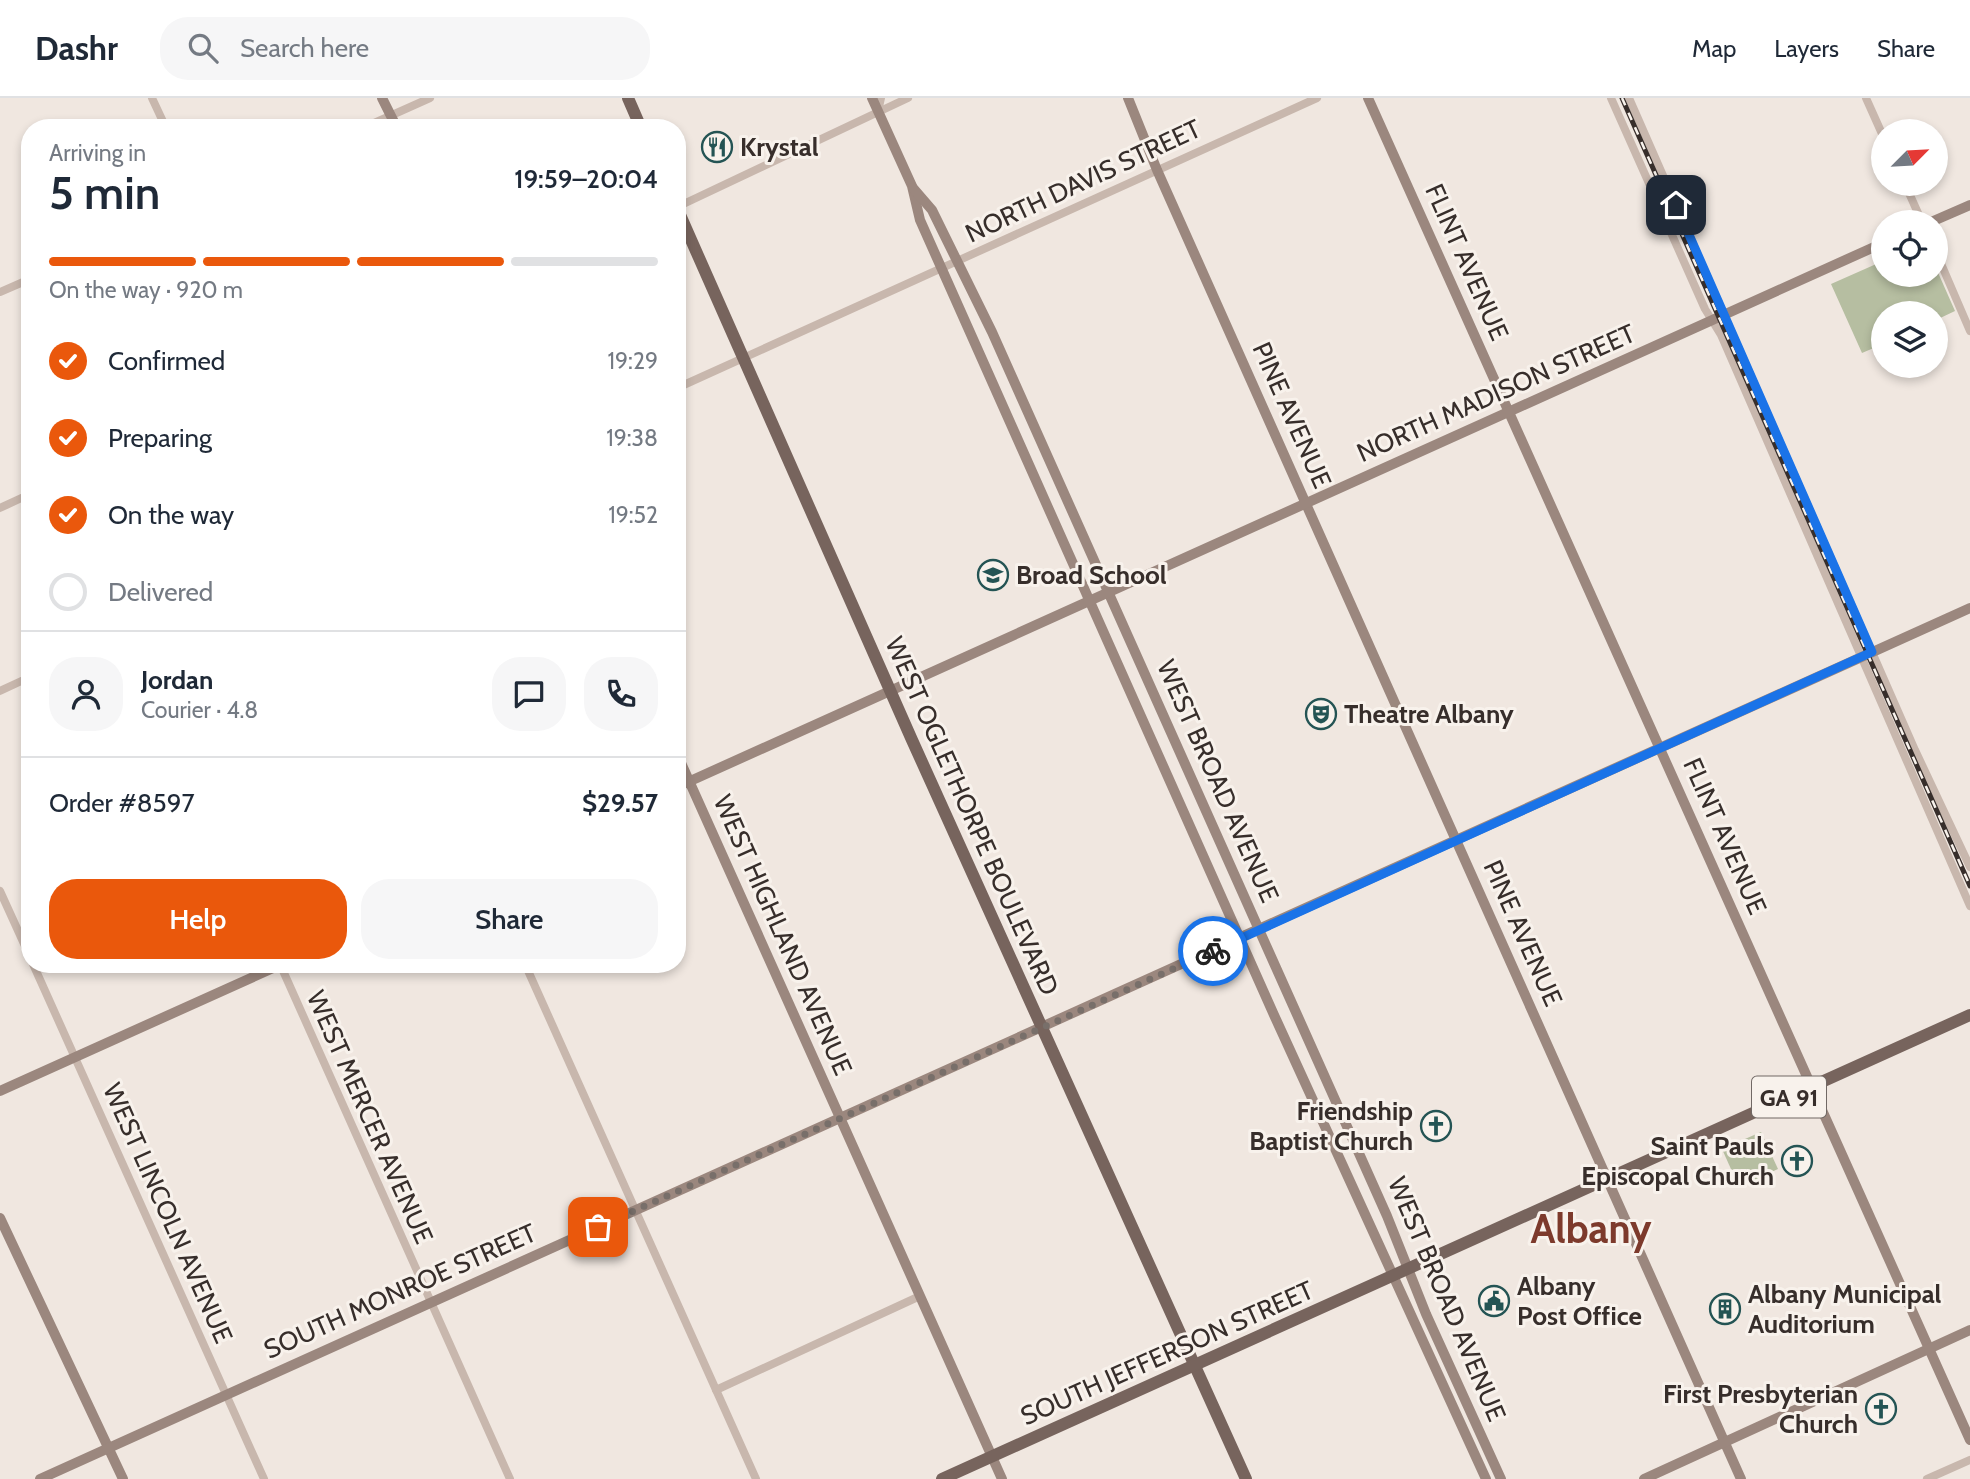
<!DOCTYPE html>
<meta charset="utf-8">
<style>
body{margin:0;font-family:Cabin,sans-serif;background:#f6f6f7;color:#1f2937;height:100vh;display:flex;flex-direction:column;font-size:26px;white-space:nowrap}
*{box-sizing:border-box;margin:0}
p{font-size:23px;color:#747a83}
.icon{flex:none;width:38px;height:38px;fill:none;stroke:currentColor;stroke-width:2;stroke-linecap:round;stroke-linejoin:round}
.map{position:relative;flex:1;overflow:hidden}
.panel{position:absolute;left:21px;top:21px;width:665px;height:854px;display:flex;flex-direction:column;background:#fff;border-radius:28px;box-shadow:0 4px 10px #0003}
.panel>*{flex:none}
.needle{width:46px;rotate:66deg}
.buttons{position:absolute;left:1871px;top:21px;display:grid;gap:14px}
.buttons a{display:grid;place-items:center;width:77px;height:77px;border-radius:50%;background:#fff;box-shadow:0 4px 10px #0003;font-size:35px}
.pin{position:absolute;display:grid;place-items:center;width:60px;height:60px;color:#fff;margin:-30px;border-radius:14px;box-shadow:0 4px 10px #0006}
.courier{position:absolute;display:grid;place-items:center;width:70px;height:70px;margin:-35px;border:5px solid #1a73e8;border-radius:50%;background:#fff;color:#222;box-shadow:0 2px 9px #0007}
.summary em{font-style:normal;font-weight:600}
.summary div{display:flex;flex-direction:column-reverse}
.summary{display:flex;align-items:center;justify-content:space-between;height:119px;padding:0 28px}
h1{font-size:46px;font-weight:600;line-height:52px}
.bar{display:grid;grid-template-columns:repeat(4,1fr);gap:10px 7px;align-content:center;height:84px;padding:0 28px}
.bar i{height:9px;border-radius:5px;background:#e0e1e3}
.bar .selected{background:#ea580c}
.bar p{grid-column:span 4}
.line{display:flex;align-items:center;gap:18px;padding:0 28px;border-top:2px solid #e0e1e3}
.line div{flex:1}
.round{display:grid;place-items:center;flex:none;width:74px;height:74px;border-radius:28px;background:#f6f6f7}
ol{padding:0 28px;list-style:none}
li{display:flex;align-items:center;gap:21px;height:77px}
li p{margin-inline-start:auto}
li .icon{padding:7px;border-radius:50%;background:#ea580c;color:#fff;stroke-width:4}
li:last-child{color:#747a83}
li i{width:38px;height:38px;border:4px solid #e0e1e3;border-radius:50%}
.cta{display:flex;gap:14px;margin-top:auto;padding:14px 28px}
.cta a{flex:1;height:80px;border-radius:28px;background:#ea580c;color:#fff;font-size:28px;font-weight:600;line-height:80px;text-align:center}
.cta a+a{background:#f6f6f7;color:#1f2937}
header{display:flex;align-items:center;gap:42px;box-sizing:border-box;height:98px;padding:0 35px;background:#fff;border-bottom:2px solid #e0e1e3}
header strong{font-size:33px}
nav{display:flex;gap:38px;margin-inline-start:auto;font-size:24px}
.search{width:490px;height:63px;background:#f6f6f7;display:flex;align-items:center;gap:18px;box-sizing:border-box;padding:0 24px;border-radius:28px;color:#747a83;font-size:26px}
.map>svg:first-child{display:block}
.green{fill:#b6bea1}
.lines{fill:none;stroke-linecap:round;stroke-linejoin:round}
.street{stroke:#c8b7ad;stroke-width:8}
.secondary{stroke:#9b877e;stroke-width:10}
.primary{stroke:#77645d;stroke-width:12}
.rail-casing{stroke:#372e2b;stroke-width:5}
.rail{stroke:#f8f2ec;stroke-width:2.5;stroke-dasharray:8;stroke-linecap:butt}
.done{stroke:#786f6a;stroke-width:7;stroke-dasharray:0 12.6}
.route{stroke:#1a73e8;stroke-width:9}
.labels{text-anchor:middle;dominant-baseline:central;stroke-width:6;stroke-linejoin:round;paint-order:stroke}
.shield{fill:#f8f2ec;stroke:#716965;stroke-width:2}
.shield-label{font-size:24px;font-weight:bold;fill:#372e2b}
.poi-label{font-size:26px;font-weight:bold;fill:#372e2b;stroke:#f8f2ec;text-anchor:start}
.street-label{font-size:26px;fill:#372e2b;stroke:#f8f2ec}
.town-label{font-size:40px;font-weight:bold;fill:#7d3a2c;stroke:#f8f2ec}
</style>
<header>
<strong>Dashr</strong>
<div class="search"><svg class="icon" aria-label="search" viewBox="0 0 24 24"><circle cx="10" cy="10" r="6"/><path d="M15 15l6 6"/></svg>Search here</div>
<nav><a>Map</a><a>Layers</a><a>Share</a></nav>
</header>
<div class="map">
<svg width="1970" height="1381" viewBox="0 0 1970 1381">
<rect width="100%" height="100%" fill="#f0e7e0"/>
<g class="green">
<path d="M1883,163v14h53v-7l19,43 -19,9v-7h-53v31l-21,9 -31,-69z"/>
<path d="M1761,1034l17,37 -39,18 -17,-38z"/>
</g>
<g class="lines">
<g class="street">
<path d="M152,0l14,30"/>
<path d="M1611,0l94,211 16,26 249,571"/>
<path d="M1629,0l286,652 55,117"/>
<path d="M1866,0l17,38"/>
<path d="M878,14l3,-14"/>
<path d="M363,30l67,-30"/>
<path d="M1905,86l17,38"/>
<path d="M677,109l231,-109"/>
<path d="M1936,154l34,79"/>
<path d="M0,194l30,-13"/>
<path d="M677,290l640,-290"/>
<path d="M0,410l30,-14"/>
<path d="M0,593l30,-14"/>
<path d="M0,793l30,66"/>
<path d="M33,866l231,515"/>
<path d="M280,866l230,515"/>
<path d="M525,866l231,515"/>
<path d="M716,1292l204,-94"/>
<path d="M1927,1381l43,-19"/>
</g>
<g class="secondary">
<path d="M382,0l15,30"/>
<path d="M872,0l40,88 8,34 354,795 212,464"/>
<path d="M1128,0l29,72 584,1309"/>
<path d="M1368,0l602,1342"/>
<path d="M913,90l19,22 60,122 395,884 39,98 75,165"/>
<path d="M1931,124l39,-17"/>
<path d="M677,656l325,725"/>
<path d="M677,689l1206,-544"/>
<path d="M0,993l282,-127"/>
<path d="M0,1120l123,261"/>
<path d="M40,1381l1930,-871"/>
<path d="M1644,1381l326,-149"/>
</g>
<g class="primary">
<path d="M628,0l13,30"/>
<path d="M677,110l235,532 334,739"/>
<path d="M942,1381l1028,-464"/>
</g>
<g class="rail-casing">
<path id="rail" d="M1622,0l348,788"/>
</g>
<use href="#rail" class="rail"/>
</g>
<g class="lines">
<path class="done" d="M598,1129l615,-276"/>
<path class="route" d="M1213,853l659,-299 -196,-447"/>
</g>
<defs>
<g id="restaurant-ring" transform="scale(1.575)"><circle r="9.5" fill="#f8f2ec" stroke="#245454" stroke-width="1.5"/><path d="M-5-6h1v4h1v-4h1v4h1v-4h1v5L-1.5 .5V6h-2V.5L-5-1ZM5-6V6H3V1.5H1.5Q1.5-4 5-6Z" fill="#245454"/></g>
<g id="school-ring" transform="scale(1.575)"><circle r="9.5" fill="#f8f2ec" stroke="#245454" stroke-width="1.5"/><path d="M0-5L7-2L0 1L-7-2ZM-4 1L0 2.5L4 1V4Q0 6-4 4Z" fill="#245454"/></g>
<g id="theatre-ring" transform="scale(1.575)"><circle r="9.5" fill="#f8f2ec" stroke="#245454" stroke-width="1.5"/><path d="M-5-5.5Q0-4 5-5.5V0Q5 5 0 6Q-5 5-5 0ZM-3.3-2.5H-1v1.5H-3.3ZM1-2.5H3.3v1.5H1ZM-2.8 1Q0 5.5 2.8 1Z" fill="#245454"/></g>
<g id="church-ring" transform="scale(1.575)"><circle r="9.5" fill="#f8f2ec" stroke="#245454" stroke-width="1.5"/><path d="M-1.2-6h2.4v3.5h3.3v2.4h-3.3V6h-2.4V-.1h-3.3v-2.4h3.3Z" fill="#245454"/></g>
<g id="civic-ring" transform="scale(1.575)"><circle r="9.5" fill="#f8f2ec" stroke="#245454" stroke-width="1.5"/><path d="M-.6-6.5H3V-4.5H.6V-3L4-1V1h2V6H-6V1h2V-1L-.6-3ZM-1.2 2.5V6h2.4V2.5Z" fill="#245454"/></g>
<g id="building-ring" transform="scale(1.575)"><circle r="9.5" fill="#f8f2ec" stroke="#245454" stroke-width="1.5"/><path d="M-4-6H4V6H1V3H-1V6H-4ZM-2.5-4.3h1.7v1.8h-1.7ZM.8-4.3h1.7v1.8H.8ZM-2.5-1h1.7V.8h-1.7ZM.8-1h1.7V.8H.8Z" fill="#245454"/></g>
</defs>
<g fill-rule="evenodd">
<use href="#restaurant-ring" x="717" y="49"/>
<use href="#school-ring" x="993" y="477"/>
<use href="#theatre-ring" x="1321" y="616"/>
<use href="#church-ring" x="1436" y="1028"/>
<use href="#church-ring" x="1797" y="1063"/>
<use href="#civic-ring" x="1494" y="1203"/>
<use href="#building-ring" x="1725" y="1211"/>
<use href="#church-ring" x="1881" y="1311"/>
</g>
<g class="labels">
<rect class="shield" x="1752" y="978.5" width="74" height="41" rx="5"/>
<g class="shield-label">
<text x="1789" y="999">GA 91</text>
</g>
<g class="poi-label">
<text x="740" y="49">Krystal</text>
<text x="1016" y="477">Broad School</text>
<text x="1344" y="616">Theatre Albany</text>
<text x="1413" y="1013" text-anchor="end">Friendship<tspan x="1413" dy="30">Baptist Church</tspan></text>
<text x="1774" y="1048" text-anchor="end">Saint Pauls<tspan x="1774" dy="30">Episcopal Church</tspan></text>
<text x="1517" y="1188">Albany<tspan x="1517" dy="30">Post Office</tspan></text>
<text x="1748" y="1196">Albany Municipal<tspan x="1748" dy="30">Auditorium</tspan></text>
<text x="1858" y="1296" text-anchor="end">First Presbyterian<tspan x="1858" dy="30">Church</tspan></text>
</g>
<g class="street-label">
<text transform="translate(1083 83) rotate(-25)">NORTH DAVIS STREET</text>
<text transform="translate(1467 164) rotate(66)">FLINT AVENUE</text>
<text transform="translate(1496 295) rotate(-24)">NORTH MADISON STREET</text>
<text transform="translate(1292 317) rotate(66)">PINE AVENUE</text>
<text transform="translate(1218 683) rotate(66)">WEST BROAD AVENUE</text>
<text transform="translate(972 718) rotate(66)">WEST OGLETHORPE BOULEVARD</text>
<text transform="translate(1725 738) rotate(66)">FLINT AVENUE</text>
<text transform="translate(1523 835) rotate(66)">PINE AVENUE</text>
<text transform="translate(783 837) rotate(66)">WEST HIGHLAND AVENUE</text>
<text transform="translate(370 1019) rotate(66)">WEST MERCER AVENUE</text>
<text transform="translate(168 1115) rotate(66)">WEST LINCOLN AVENUE</text>
<text transform="translate(400 1193) rotate(-24)">SOUTH MONROE STREET</text>
<text transform="translate(1447 1201) rotate(67)">WEST BROAD AVENUE</text>
<text transform="translate(1167 1255) rotate(-24)">SOUTH JEFFERSON STREET</text>
</g>
<g class="town-label">
<text x="1591" y="1130">Albany</text>
</g>
</g>
</svg>
<div class="buttons">
<a><svg class="needle" viewBox="-14 -14 28 28"><path d="M0-13l5 13h-10z" fill="#e53935"/><path d="M0 13l5-13h-10z" fill="#747a83"/></svg></a>
<a><svg class="icon" aria-label="locate" viewBox="0 0 24 24"><circle cx="12" cy="12" r="6"/><path d="M12 2v4M12 18v4M2 12h4M18 12h4"/></svg></a>
<a><svg class="icon" aria-label="layers" viewBox="0 0 24 24"><path d="M12 4l9 5-9 5-9-5zM3 14l9 5 9-5"/></svg></a>
</div>
<div class="pin" style="left:598px;top:1129px;background:#ea580c"><svg class="icon" aria-label="bag" viewBox="0 0 24 24"><path d="M5 8h14l-1 12H6zM9 8a3 3 0 0 1 6 0"/></svg></div>
<div class="pin" style="left:1676px;top:107px;background:#1f2937"><svg class="icon" aria-label="home" viewBox="0 0 24 24"><path d="M3 11l9-7 9 7M6 9v11h12V9"/></svg></div>
<div class="courier" style="left:1213px;top:853px"><svg class="icon" aria-label="bike" viewBox="0 0 24 24"><circle cx="6" cy="16" r="4"/><circle cx="18" cy="16" r="4"/><path d="M6 16l4-8h5l3 8M10 8l3 8H6M13 5h3"/></svg></div>
<section class="panel">
<div class="summary"><div><h1>5 min</h1><p>Arriving in</p></div><em>19:59–20:04</em></div>
<div class="bar"><i class="selected"></i><i class="selected"></i><i class="selected"></i><i></i><p>On the way · 920 m</p></div>
<ol>
<li><svg class="icon" aria-label="check" viewBox="0 0 24 24"><path d="M5 12l5 5 9-10"/></svg>Confirmed<p>19:29</p></li>
<li><svg class="icon" aria-label="check" viewBox="0 0 24 24"><path d="M5 12l5 5 9-10"/></svg>Preparing<p>19:38</p></li>
<li><svg class="icon" aria-label="check" viewBox="0 0 24 24"><path d="M5 12l5 5 9-10"/></svg>On the way<p>19:52</p></li>
<li><i></i>Delivered</li>
</ol>
<div class="line" style="height:126px"><a class="round"><svg class="icon" aria-label="person" viewBox="0 0 24 24"><circle cx="12" cy="8" r="4"/><path d="M4 21q1-7 8-7t8 7"/></svg></a><div><b>Jordan</b><p>Courier · 4.8</p></div><a class="round"><svg class="icon" aria-label="chat" viewBox="0 0 24 24"><path d="M4 5h16v11H9l-5 4z"/></svg></a><a class="round"><svg class="icon" aria-label="phone" viewBox="0 0 24 24"><path d="M5 4h4l2 5-3 2q2 4 5 5l2-3 5 2v4C11 20 4 13 5 4z"/></svg></a></div>
<div class="line" style="height:91px"><div>Order #8597</div><b>$29.57</b></div>
<div class="cta"><a>Help</a><a>Share</a></div>
</section>
</div>
